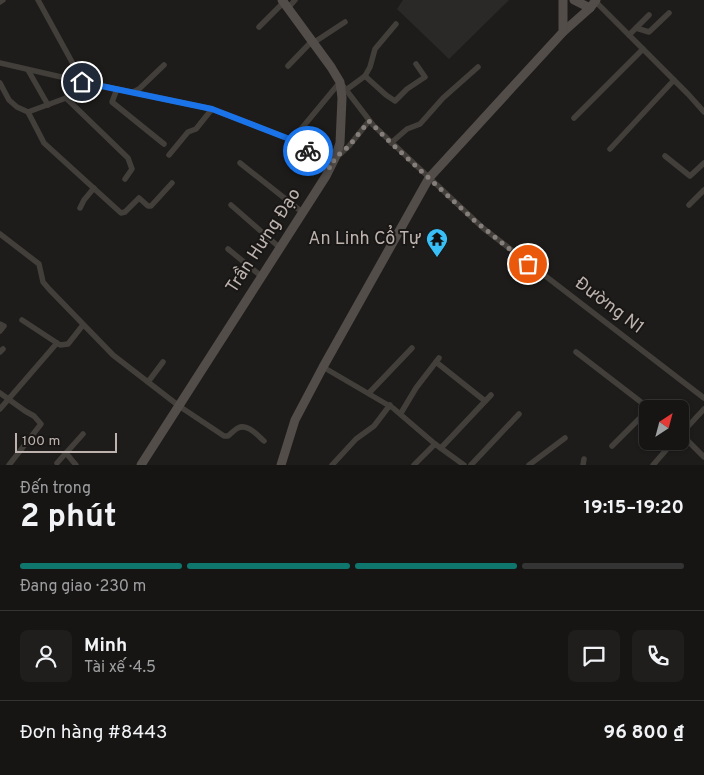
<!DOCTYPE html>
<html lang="vi">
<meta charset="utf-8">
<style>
body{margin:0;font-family:Overpass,sans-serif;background:#1f1e1d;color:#f1f3f6;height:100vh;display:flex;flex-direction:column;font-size:19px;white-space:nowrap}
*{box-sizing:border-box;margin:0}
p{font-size:16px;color:#9e9fa0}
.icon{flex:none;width:28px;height:28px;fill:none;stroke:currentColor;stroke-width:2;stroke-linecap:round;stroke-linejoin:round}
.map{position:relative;height:465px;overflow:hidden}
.drawer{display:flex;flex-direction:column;background:#161514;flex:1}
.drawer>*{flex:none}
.needle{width:32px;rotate:36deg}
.controls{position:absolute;left:639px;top:400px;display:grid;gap:10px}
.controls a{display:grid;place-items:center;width:50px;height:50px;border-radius:8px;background:#161514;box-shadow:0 1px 4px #0004,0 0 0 1px #353434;font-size:25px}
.scale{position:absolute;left:15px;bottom:12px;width:102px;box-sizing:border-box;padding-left:5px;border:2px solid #bdb2ad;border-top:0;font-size:14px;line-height:18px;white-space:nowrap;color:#bdb2ad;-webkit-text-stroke:4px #181716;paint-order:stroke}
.pin{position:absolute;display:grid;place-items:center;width:42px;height:42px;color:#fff;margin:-21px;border:2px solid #fff;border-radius:50%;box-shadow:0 1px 5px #0007}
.courier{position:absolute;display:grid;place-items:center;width:50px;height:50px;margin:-25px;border:4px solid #1a73e8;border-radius:50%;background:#fff;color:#222;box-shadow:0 1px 6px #0007}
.headline em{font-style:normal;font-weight:700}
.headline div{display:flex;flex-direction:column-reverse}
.headline{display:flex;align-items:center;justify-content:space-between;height:85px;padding:0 20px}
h1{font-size:32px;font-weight:700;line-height:38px}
.bar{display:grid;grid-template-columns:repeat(4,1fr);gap:8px 5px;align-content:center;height:60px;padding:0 20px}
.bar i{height:6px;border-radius:4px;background:#353434}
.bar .active{background:#0f766e}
.bar p{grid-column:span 4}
.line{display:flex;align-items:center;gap:12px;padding:0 20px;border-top:1px solid #353434}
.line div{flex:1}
.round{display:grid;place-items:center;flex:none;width:52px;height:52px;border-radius:8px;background:#1f1e1d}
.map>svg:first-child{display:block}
.built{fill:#2a2927}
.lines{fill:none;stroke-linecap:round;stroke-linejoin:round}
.street{stroke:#423f3b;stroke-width:5.5}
.secondary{stroke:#524d49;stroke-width:9}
.done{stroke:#857e7a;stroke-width:5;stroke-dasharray:0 9}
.route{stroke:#1a73e8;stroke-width:6}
.labels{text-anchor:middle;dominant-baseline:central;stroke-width:4;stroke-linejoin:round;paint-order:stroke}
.poi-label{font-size:18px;fill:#bdb2ad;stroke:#181716;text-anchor:end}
.street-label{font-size:18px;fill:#bdb2ad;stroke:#181716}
</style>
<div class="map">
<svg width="704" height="465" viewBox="0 0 704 465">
<rect width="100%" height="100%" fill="#1d1c1b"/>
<path class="built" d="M403,0h106l-60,59 -52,-50z"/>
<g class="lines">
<g class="street">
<path d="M595,1l93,93 16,18"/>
<path d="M0,2l3,-2"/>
<path d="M288,8l7,-8"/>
<path d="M259,27l25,-25"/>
<path d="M636,28l13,4 20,-19"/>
<path d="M629,35l20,-20"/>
<path d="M313,43l32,-21"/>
<path d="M0,63l83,19 129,27 80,31 38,28"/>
<path d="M288,66l24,-25"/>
<path d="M28,70l20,35"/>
<path d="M365,76l21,19 9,6 12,-12 18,-12 -9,-13"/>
<path d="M0,83l9,17 8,7 11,5 16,31 77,70 4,-1 14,-14 9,8h3l21,-23"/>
<path d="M117,89l-5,13 52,42"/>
<path d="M346,90l19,-14 5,-9 5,-18 21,-25"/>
<path d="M133,92l6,-3 25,-24"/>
<path d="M66,98l62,60 4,11 -7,10"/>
<path d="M28,112l38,-14 17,-16 -45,-82"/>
<path d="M574,118l69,-69"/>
<path d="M292,140l48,-58 33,43 110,103 221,170"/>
<path d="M391,143l16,-14 13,-5 23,-26 35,-31"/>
<path d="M610,149l64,-69"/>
<path d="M169,155l19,-23 8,-3 16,-20"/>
<path d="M665,156l25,20 14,-13"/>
<path d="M337,157l12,-11 20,-25"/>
<path d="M240,163l62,49"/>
<path d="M231,205l48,42"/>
<path d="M689,205l15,-15"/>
<path d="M80,208l4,-8 10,-12"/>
<path d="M0,234l39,30 4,18 6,7 64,66 66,51 45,30h4c3,-2 7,-7 10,-8 10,-5 20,8 26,13"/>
<path d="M228,249l33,27"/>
<path d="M22,320l38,25 8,-1 15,-19"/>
<path d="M0,324l4,2 -4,5"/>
<path d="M0,352l3,-3"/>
<path d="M576,352l74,57"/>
<path d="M436,362l49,39"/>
<path d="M323,367l70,41 42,36 29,21"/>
<path d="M148,382l15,-20"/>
<path d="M0,393l25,18 9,5 7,8 -32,41"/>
<path d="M369,393l43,-45"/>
<path d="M0,409l57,-66"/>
<path d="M401,413l15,-25 23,-30"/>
<path d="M680,433l24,24"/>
<path d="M680,435l24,-26"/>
<path d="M612,446l36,-36"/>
<path d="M441,448l50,-53"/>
<path d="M57,463l9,-10"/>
<path d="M76,465l-10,-12 17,-19"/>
<path d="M332,465l24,-26 18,-13 16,-21"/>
<path d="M414,465l21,-21"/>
<path d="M471,465l48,-51"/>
<path d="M529,465l36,-27"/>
<path d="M583,465l1,-6"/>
<path d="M653,465l21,-24"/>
</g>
<g class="secondary">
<path d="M574,0l16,8"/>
<path d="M563,32l27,-24 6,-8"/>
<path d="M141,465l185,-289 9,-18 5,-15 2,-45 -2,-16 -9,-15 -49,-67"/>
<path d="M281,465l14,-45 28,-53 106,-189 134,-146v-32"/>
</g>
</g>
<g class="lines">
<path class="done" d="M308,151l22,17 5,-10 14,-12 20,-25 22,22 84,78 53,43"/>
<path class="route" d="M82,82l130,27 80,31 16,11"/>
</g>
<defs>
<g id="temple-pin" transform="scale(1.125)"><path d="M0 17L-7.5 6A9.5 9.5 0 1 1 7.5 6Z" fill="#39bff7" stroke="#181716"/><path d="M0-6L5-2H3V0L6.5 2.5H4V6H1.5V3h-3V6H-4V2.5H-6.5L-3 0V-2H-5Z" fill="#111"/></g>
</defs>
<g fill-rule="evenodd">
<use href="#temple-pin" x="437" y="239"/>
</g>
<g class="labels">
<g class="poi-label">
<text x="421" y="239">An Linh Cổ Tự</text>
</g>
<g class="street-label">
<text transform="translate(264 241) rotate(-57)">Trần Hưng Đạo</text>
<text transform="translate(609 306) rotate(37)">Đường N1</text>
</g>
</g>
</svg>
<div class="controls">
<a><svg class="needle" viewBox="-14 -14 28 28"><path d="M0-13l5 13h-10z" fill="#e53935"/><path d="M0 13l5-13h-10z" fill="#9e9fa0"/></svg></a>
</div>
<div class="scale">100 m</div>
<div class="pin" style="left:528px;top:264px;background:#ea580c"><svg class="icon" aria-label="bag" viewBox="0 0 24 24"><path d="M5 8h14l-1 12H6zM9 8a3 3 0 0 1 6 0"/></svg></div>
<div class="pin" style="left:82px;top:82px;background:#1f2937"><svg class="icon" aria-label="home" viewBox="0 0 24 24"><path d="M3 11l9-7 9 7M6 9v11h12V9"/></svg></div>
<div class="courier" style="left:308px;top:151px"><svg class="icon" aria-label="bike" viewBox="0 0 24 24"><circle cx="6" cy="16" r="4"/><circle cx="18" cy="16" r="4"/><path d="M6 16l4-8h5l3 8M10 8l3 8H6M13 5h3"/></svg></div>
</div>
<section class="drawer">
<div class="headline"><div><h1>2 phút</h1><p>Đến trong</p></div><em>19:15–19:20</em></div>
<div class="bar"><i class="active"></i><i class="active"></i><i class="active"></i><i></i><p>Đang giao · 230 m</p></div>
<div class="line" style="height:90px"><a class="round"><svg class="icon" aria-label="person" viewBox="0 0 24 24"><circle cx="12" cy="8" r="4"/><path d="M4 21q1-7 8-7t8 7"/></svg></a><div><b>Minh</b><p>Tài xế · 4.5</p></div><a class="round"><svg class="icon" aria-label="chat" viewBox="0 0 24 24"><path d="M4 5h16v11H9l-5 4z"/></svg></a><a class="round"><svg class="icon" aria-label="phone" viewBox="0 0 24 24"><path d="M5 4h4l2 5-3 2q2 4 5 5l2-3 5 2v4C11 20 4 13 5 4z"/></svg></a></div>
<div class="line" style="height:65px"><div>Đơn hàng #8443</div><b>96 800 ₫</b></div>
</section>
